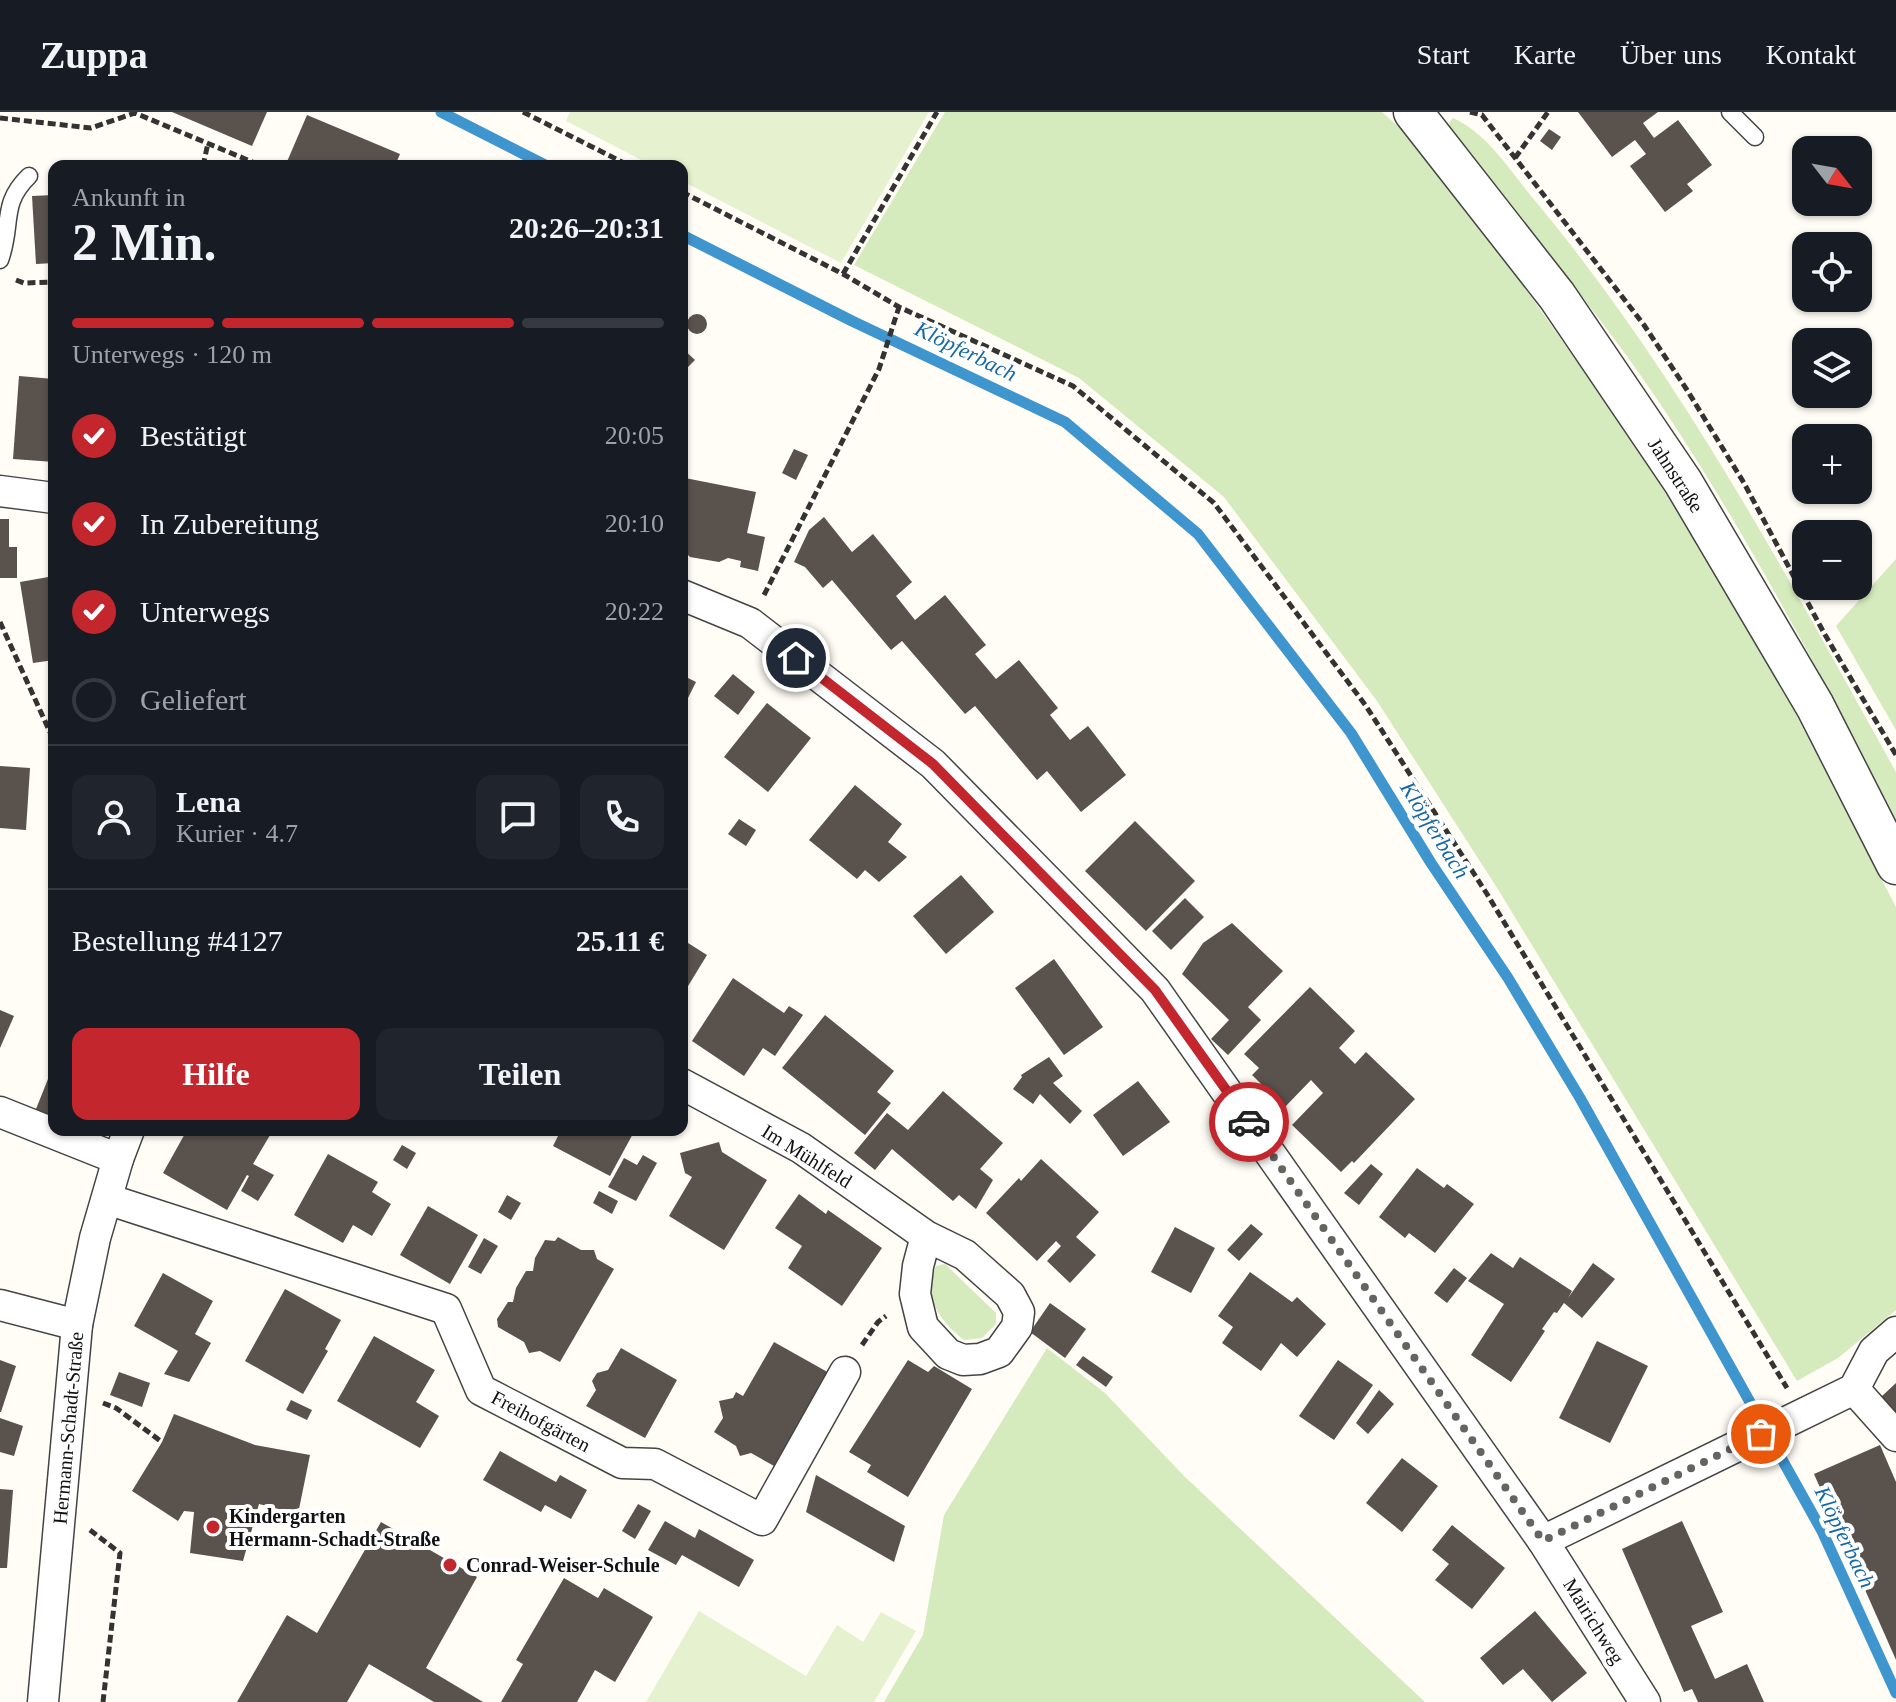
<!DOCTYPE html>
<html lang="de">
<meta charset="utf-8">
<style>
body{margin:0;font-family:Georgia,serif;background:#20242c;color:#f1f3f6;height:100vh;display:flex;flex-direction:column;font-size:30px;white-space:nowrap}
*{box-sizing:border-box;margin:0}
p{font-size:26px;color:#9ea1a6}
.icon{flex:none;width:44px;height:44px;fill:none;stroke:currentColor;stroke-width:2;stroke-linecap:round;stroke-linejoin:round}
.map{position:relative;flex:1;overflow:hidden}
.side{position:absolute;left:48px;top:48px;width:640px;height:976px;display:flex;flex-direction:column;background:#171b24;border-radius:16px;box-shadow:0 2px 6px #0004}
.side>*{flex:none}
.needle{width:52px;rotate:121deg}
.buttons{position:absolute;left:1792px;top:24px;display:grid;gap:16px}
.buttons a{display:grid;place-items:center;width:80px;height:80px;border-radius:16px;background:#171b24;box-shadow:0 2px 6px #0004;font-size:40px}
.pin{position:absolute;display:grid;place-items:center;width:68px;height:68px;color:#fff;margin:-34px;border:4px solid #fff;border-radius:50%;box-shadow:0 2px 8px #0007}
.courier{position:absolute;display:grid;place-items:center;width:80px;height:80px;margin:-40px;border:6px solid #c4262e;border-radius:50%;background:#fff;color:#222;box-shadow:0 2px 10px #0007}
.overview em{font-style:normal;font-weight:800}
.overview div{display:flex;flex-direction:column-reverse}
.overview{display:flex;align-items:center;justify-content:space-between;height:136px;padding:0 24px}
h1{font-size:52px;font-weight:800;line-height:60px}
.bar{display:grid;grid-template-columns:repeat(4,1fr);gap:12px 8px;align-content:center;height:96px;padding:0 24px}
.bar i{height:10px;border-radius:6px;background:#363941}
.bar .on{background:#c4262e}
.bar p{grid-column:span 4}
.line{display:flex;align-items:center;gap:20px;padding:0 24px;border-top:2px solid #363941}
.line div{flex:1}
.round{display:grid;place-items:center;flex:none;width:84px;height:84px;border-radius:16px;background:#20242c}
ol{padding:0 24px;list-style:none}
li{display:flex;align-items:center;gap:24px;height:88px}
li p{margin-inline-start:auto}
li .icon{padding:8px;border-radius:50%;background:#c4262e;color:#fff;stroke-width:4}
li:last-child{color:#9ea1a6}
li i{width:44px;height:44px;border:4px solid #363941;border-radius:50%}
.button{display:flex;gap:16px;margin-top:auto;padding:16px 24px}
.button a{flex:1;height:92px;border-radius:16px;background:#c4262e;color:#fff;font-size:32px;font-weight:800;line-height:92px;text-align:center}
.button a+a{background:#20242c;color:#f1f3f6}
header{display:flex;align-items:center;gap:48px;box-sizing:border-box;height:112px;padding:0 40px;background:#171b24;border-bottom:2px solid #363941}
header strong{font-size:38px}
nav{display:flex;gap:44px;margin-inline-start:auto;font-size:28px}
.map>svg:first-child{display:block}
.green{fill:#d5ebbd}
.pitch{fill:#e6f2cf}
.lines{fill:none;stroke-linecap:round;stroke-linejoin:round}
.stream{stroke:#3f96cf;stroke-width:11}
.building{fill:#5a524d}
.service-casing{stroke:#444;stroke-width:19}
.minor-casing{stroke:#444;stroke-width:33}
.tertiary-casing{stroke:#444;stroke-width:41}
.path{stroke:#333;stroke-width:5;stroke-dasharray:8 4;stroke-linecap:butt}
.service{stroke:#fff;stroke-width:16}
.minor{stroke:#fff;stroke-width:30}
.tertiary{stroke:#fff;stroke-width:38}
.done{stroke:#646461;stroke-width:8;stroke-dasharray:0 14.4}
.route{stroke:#c4262e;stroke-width:10}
.poi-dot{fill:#c4262e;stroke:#fff;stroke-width:3}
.labels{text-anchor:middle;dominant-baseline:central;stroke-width:8;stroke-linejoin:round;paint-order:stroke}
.street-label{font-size:20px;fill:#111;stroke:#fff}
.poi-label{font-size:20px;font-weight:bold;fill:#111;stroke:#fff;text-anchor:start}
.water-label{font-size:22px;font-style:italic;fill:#1768a6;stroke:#fff}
</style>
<header>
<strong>Zuppa</strong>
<nav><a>Start</a><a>Karte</a><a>Über uns</a><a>Kontakt</a></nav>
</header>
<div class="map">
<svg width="1896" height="1590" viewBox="0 0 1896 1590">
<rect width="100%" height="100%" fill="#fffdf5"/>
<g class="green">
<path d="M945,0h437l54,49 226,322 129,222 105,202v403l-58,48 -41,23 -298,-490 -122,-190 -153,-204 -145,-119 -225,-113z"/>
<path d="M1453,6c36,16 59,56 84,85 144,174 250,373 359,569v47c-72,-138 -145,-278 -231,-408 -65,-98 -142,-188 -216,-278v-10z"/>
<path d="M1896,447v171l-60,-104z"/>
<path d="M945,1152l51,49v11l-14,14 -18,2c-23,-17 -44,-46 -28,-74z"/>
<path d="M1047,1236l58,45 79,83 241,226h-541l39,-67 21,-120z"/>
</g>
<g class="pitch">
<path d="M570,0h359l-88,151 -159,-82v-15h-29l-87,-45z"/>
<path d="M699,1499l107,65 31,-51 26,17 18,-30 35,19 -42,71h-228z"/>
</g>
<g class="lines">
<g class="stream">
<path d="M441,0l106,54"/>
<path d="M682,123l170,86 213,101 133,112 153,199 80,130 77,115 72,120 242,433 74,162"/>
</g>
</g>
<g class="building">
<path d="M172,0h95l-15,34z"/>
<path d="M1578,0h80l-15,11 11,15 24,-18 34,45 -25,19 6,7 -28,21 -35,-46 16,-12 -11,-14 -23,17z"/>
<path d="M307,3l93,39 -5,12h-103l-6,-2z"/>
<path d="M1549,17l12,8 -9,13 -12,-9z"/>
<path d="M54,83v68l-18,1 -4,-68z"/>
<circle cx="697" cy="212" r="10"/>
<path d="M682,236l13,12 -13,13z"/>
<path d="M19,264l35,3v83l-41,-3z"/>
<path d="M794,337l14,6 -12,25 -14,-7z"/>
<path d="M685,366l71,14 -9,41 18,4 -7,34 -18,-4 1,-6 -13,-3 -9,4 -29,-5 -8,-8v-59z"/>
<path d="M824,405l28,35 21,-18 39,48 -16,14 19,24 30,-25 41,50 -11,9 21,25 23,-19 39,48 -8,7 20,25 18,-14 38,49 -45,37 -34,-41 -10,9 -62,-74 -10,8 -63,-73 -11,9 -59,-70 -9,8 -18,-21 -11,-5 15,-32z"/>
<path d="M0,407h9v28h8v31h-17z"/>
<path d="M54,464v84l-21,3 -13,-81z"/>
<path d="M733,562l22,18 -17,23 -24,-19z"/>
<path d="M682,563l14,7 -14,28z"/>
<path d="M767,591l44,35 -43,54 -44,-35z"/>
<path d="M0,654l30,2 -4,62 -26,-2z"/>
<path d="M855,673l47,39 -14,18 19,15 -28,25 -14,-12 -8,9 -48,-39z"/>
<path d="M739,707l17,11 -10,16 -18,-12z"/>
<path d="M1135,709l60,60 -49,50 -61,-60z"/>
<path d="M961,763l33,37 -48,42 -33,-38z"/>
<path d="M1185,786l19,19 -33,33 -19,-19z"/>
<path d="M1232,811l51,48 -35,36 13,13 -33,35 -17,-16 18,-19 -47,-46 21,-31z"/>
<path d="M688,831l19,12 -25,41v-42z"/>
<path d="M1054,847l49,68 -39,28 -49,-67z"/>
<path d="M733,866l51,35 5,-7 14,9 -28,41 -12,-8 -19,28 -52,-35z"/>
<path d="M1310,875l45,44 -16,17 16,16 11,-12 49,47 -61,64 -2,-2 -11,11 -49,-47 31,-32 -12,-13 -26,27 -33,-32 7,-7 -15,-14z"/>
<path d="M0,898l14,6 -14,32z"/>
<path d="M825,903l69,56 -17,21 14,11 -26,32 -83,-67z"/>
<path d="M1049,945l14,19 -10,7 29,28 -12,13 -30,-30 -7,10 -20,-15 9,-12 -1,-2z"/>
<path d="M54,952v58l-20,-8z"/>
<path d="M1138,969l32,41 -47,34 -30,-41z"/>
<path d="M943,979l60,52 -23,26 13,11 -17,29 -17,-14 -6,6 -61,-52 -17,21 -21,-17 33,-40 21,17z"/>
<path d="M187,1018h86l-20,34 21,11 -16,26 -17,-10 8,-15 -2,-1 -20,35 -64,-37z"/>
<path d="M518,1018h19l-3,6z"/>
<path d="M561,1018h74l-25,46 -57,-30z"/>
<path d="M719,1030l3,10 45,28 -43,70 -55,-34 23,-39 -7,-4 -5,-20z"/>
<path d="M402,1033l14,8 -9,16 -14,-9z"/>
<path d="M328,1042l50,28 -6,10 19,12 -19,32 -19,-11 -10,18 -49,-28z"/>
<path d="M643,1043l14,8 -21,38 -28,-14 16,-29 13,7z"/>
<path d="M1041,1047l58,53 -23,25 20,18 -26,28 -23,-22 14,-15 -5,-5 -19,20 -51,-48 33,-35 2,3z"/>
<path d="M1371,1052l12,10 -24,31 -15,-12z"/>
<path d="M1417,1056l27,20 3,-4 27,20 -39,49 -26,-20 -4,5 -26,-21z"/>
<path d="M599,1079l19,10 -6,13 -19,-11z"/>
<path d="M799,1082l27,20 2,-4 54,38 -40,58 -54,-38 14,-22 -27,-18z"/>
<path d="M507,1083l14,8 -10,17 -13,-8z"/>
<path d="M428,1094l50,29 -28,49 -50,-29z"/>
<path d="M1251,1112l12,10 -24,27 -12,-11z"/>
<path d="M1175,1115l40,21 -24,45 -40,-21z"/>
<path d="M558,1125l23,13h13l3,9 17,10 -54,93 -20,-11 -11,2 -5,-11 -26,-15 -1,-8 11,-17h5l3,-14 10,-17h7l2,-13 10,-18 10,1z"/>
<path d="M484,1126l14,8 -17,28 -13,-7z"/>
<path d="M1491,1141l22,15 7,-11 52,34 -4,7 25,-35 22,16 -33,39 -18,-15 -7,10 -3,-1 -12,17 3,2 -34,51 -40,-27 33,-51 -36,-23z"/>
<path d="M1454,1156l13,10 -20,25 -13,-10z"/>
<path d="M1250,1160l42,30 5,-5 29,27 -29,33 -16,-14 -20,28 -39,-28 11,-16 -15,-11z"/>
<path d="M163,1161l50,28 -18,33 16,9 -22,39 -25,-8 14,-23 -44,-25z"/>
<path d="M285,1177l56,31 -16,29 3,2 -25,43 -58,-33z"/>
<path d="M1050,1191l36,26 -21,29 -35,-26z"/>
<path d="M374,1224l61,34 -19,32 23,14 -19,32 -83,-47z"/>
<path d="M1597,1229l51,25 -38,77 -51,-25z"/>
<path d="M774,1230l57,32 -57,92 -23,-13 -11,3 -4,-10 -22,-14 9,-14 -4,-17 14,-3 3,-6 7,4z"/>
<path d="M621,1236l56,32 -32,58 -59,-32 10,-16 -4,-9 5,-8 11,-3z"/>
<path d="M1083,1244l30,21 -7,10 -30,-22z"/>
<path d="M0,1248l16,6 -15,46h-1z"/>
<path d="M908,1248l20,12 6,-6 38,23 -64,108 -41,-25 4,-7 -22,-13z"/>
<path d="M1338,1248l35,25 -39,55 -35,-24z"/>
<path d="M119,1260l31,11 -8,24 -32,-12z"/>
<path d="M1896,1271v31l-15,-17z"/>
<path d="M1379,1278l15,14 -26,30 -12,-11z"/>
<path d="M291,1288l21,10 -5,10 -21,-10z"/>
<path d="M174,1302l81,31 55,10 -12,59 -39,-10 -16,57 -53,-8 4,-41 -10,-1 -6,10 -46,-30 30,-49z"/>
<path d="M0,1306l23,8 -9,30 -14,-4z"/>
<path d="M1880,1333l16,37v178l-82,-186z"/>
<path d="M500,1339l56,31 4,-7 27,15 -16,29 -26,-14 -4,7 -58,-32z"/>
<path d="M1402,1346l36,28 -36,46 -36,-29z"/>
<path d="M816,1363l89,51 -11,36 -88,-50z"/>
<path d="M0,1377l13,1 -6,78h-7z"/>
<path d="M638,1392l13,7 -16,28 -13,-8z"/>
<path d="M665,1409l30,17 4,-9 55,31 -15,27 -57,-32 -6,10 -28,-15z"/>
<path d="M1682,1409l41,91 -32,14 24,53 32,-15 17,38h-66l-6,-13 -8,3 -62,-143z"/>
<path d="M381,1410l96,55 -51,91 57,34h-49l-65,-38 -22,38h-110l50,-87 30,18z"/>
<path d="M1452,1413l53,43 -33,41 -37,-29 14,-16 -17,-14z"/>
<path d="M564,1466l34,20 6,-10 49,29 -38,65 -20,-12 -18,32h-76l22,-38 -7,-4z"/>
<path d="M1535,1499l52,62 -35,29 -29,-33 -20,16 -23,-27z"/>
</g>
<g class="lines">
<g class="service-casing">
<g id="service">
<path d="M1730,0l25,25"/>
<path d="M0,148c13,-36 0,-56 29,-84"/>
</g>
</g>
<g class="minor-casing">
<g id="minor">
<path d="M0,379l54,7"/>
<path d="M682,483l68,28 183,141 222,226 388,551 102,161"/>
<path d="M682,972l119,64 125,88 39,19 45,40 9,17 -2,15 -18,25 -19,7 -17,1 -15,-6 -25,-27 -8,-33 3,-28 8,-30"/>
<path d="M0,1000l118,47"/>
<path d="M107,1087l339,110 35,81 141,73 33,1 107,56 83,-148"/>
<path d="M0,1193l77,20"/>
<path d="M1854,1277l42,47"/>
<path d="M1543,1429l311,-152 20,-38 22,-19"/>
<path d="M43,1590l34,-377 18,-87 23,-79 11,-29"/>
</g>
</g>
<g class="tertiary-casing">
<path id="tertiary" d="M1413,0l144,184 126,186 132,224 81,159"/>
</g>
<g class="path">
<path d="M523,0l107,54"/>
<path d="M1470,0l12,3 162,210 43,65 57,93 80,150 72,122"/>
<path d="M0,6l91,10 44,-15 127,53"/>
<path d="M1515,46l33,-46"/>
<path d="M203,54l5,-23"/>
<path d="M682,80l161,82 56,33 174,79 141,117 152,203 121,188 300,494"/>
<path d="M843,162l94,-162"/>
<path d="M16,168l8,3 30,-1"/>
<path d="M764,483l115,-226 20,-62"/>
<path d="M0,510l54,119"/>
<path d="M862,1233l16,-23 8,-6"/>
<path d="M103,1291l13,5 46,34"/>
<path d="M90,1418l30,23 -17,149"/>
</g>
<use href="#service" class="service"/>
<use href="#minor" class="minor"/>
<use href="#tertiary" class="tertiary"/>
</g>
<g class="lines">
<path class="done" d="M1249,1010l294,419 218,-107"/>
<path class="route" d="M796,546l137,106 222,226 94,132"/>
</g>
<g class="poi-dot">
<circle cx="213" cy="1415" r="8"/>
<circle cx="450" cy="1453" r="8"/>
</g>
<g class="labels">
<g class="street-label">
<text transform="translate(1676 363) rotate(57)">Jahnstraße</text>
<text transform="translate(807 1044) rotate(32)">Im Mühlfeld</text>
<text transform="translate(541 1309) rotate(28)">Freihofgärten</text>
<text transform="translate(68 1316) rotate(-85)">Hermann-Schadt-Straße</text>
<text transform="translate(1594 1509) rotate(58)">Mairichweg</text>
</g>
<g class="poi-label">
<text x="229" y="1404">Kindergarten<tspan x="229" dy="23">Hermann-Schadt-Straße</tspan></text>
<text x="466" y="1453">Conrad-Weiser-Schule</text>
</g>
<g class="water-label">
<text transform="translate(966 239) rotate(26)">Klöpferbach</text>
<text transform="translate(1435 718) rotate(58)">Klöpferbach</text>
<text transform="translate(1845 1425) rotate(64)">Klöpferbach</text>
</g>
</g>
</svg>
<div class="buttons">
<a><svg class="needle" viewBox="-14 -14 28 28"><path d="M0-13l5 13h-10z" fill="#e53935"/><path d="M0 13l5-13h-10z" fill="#9ea1a6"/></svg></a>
<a><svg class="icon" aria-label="locate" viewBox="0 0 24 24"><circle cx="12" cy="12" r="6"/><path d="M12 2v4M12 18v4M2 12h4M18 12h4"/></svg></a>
<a><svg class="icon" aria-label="layers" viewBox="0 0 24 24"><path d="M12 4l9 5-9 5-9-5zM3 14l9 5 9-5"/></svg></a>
<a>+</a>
<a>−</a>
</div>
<div class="pin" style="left:1761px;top:1322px;background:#ea580c"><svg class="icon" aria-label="bag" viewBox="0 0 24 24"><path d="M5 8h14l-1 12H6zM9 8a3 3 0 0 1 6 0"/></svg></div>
<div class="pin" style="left:796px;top:546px;background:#1f2937"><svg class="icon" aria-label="home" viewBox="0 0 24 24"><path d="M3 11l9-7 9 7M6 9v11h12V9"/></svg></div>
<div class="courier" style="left:1249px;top:1010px"><svg class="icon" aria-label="car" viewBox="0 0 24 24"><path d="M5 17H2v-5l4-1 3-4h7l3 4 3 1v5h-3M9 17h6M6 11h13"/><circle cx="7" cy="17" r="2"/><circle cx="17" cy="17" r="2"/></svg></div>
<section class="side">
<div class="overview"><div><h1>2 Min.</h1><p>Ankunft in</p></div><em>20:26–20:31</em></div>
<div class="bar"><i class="on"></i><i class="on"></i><i class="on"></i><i></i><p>Unterwegs · 120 m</p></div>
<ol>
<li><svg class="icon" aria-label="check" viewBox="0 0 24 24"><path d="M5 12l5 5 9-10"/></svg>Bestätigt<p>20:05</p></li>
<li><svg class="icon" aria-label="check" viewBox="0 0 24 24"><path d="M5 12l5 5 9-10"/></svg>In Zubereitung<p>20:10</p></li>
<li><svg class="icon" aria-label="check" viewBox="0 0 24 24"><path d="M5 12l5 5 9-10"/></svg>Unterwegs<p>20:22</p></li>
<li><i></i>Geliefert</li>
</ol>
<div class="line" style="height:144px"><a class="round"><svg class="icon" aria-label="person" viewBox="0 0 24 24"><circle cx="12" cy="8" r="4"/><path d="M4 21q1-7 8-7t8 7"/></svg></a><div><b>Lena</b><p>Kurier · 4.7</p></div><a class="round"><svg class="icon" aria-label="chat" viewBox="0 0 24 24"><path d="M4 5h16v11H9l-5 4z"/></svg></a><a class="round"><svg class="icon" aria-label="phone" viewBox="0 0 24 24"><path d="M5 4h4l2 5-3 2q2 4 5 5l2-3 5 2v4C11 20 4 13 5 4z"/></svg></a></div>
<div class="line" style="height:104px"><div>Bestellung #4127</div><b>25.11 €</b></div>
<div class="button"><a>Hilfe</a><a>Teilen</a></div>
</section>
</div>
